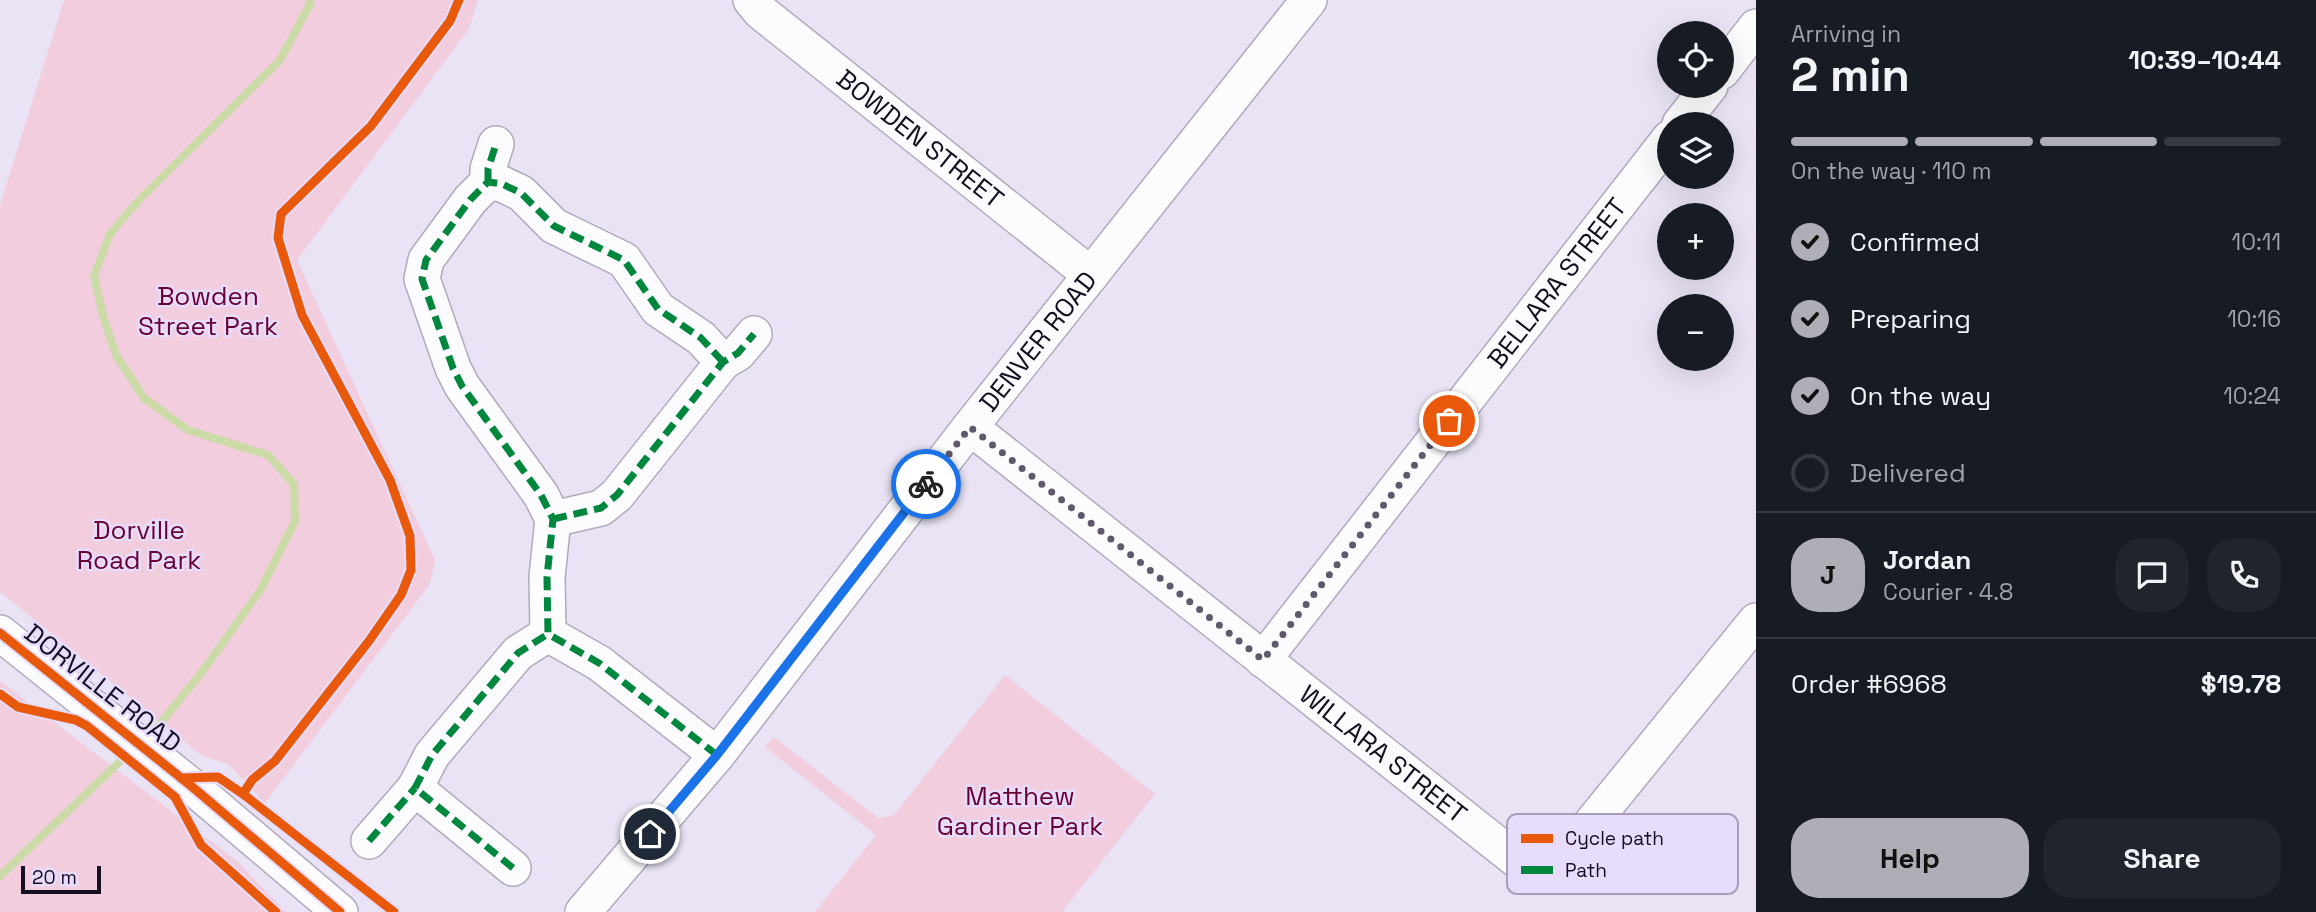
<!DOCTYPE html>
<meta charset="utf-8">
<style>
body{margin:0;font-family:"Space Grotesk",sans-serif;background:#20242c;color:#f1f3f6;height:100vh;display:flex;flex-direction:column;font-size:26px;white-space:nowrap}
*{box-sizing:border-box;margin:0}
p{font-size:23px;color:#9ea1a6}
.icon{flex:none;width:38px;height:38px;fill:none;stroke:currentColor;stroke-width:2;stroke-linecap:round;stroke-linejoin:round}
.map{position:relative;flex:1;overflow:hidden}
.sheet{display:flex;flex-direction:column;background:#171b24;width:560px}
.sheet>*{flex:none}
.buttons{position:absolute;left:1657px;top:21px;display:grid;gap:14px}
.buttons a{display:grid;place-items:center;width:77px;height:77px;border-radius:50%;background:#171b24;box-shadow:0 7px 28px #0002;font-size:35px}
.scale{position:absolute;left:21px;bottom:18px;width:80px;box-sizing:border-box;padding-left:7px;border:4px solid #150e20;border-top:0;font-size:19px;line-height:24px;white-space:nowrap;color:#150e20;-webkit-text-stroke:5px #e7dcfc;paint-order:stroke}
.pin{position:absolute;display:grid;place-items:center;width:60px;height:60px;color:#fff;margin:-30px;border:4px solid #fff;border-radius:50%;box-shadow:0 2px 7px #0007}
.courier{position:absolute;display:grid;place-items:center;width:70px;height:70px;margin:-35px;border:5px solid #1a73e8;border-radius:50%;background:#fff;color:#222;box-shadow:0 2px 9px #0007}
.overview em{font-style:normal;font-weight:700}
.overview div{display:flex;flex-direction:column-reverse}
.overview{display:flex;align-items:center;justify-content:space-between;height:119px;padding:0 35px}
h1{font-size:46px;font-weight:700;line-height:52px}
.bar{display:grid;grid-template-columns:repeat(4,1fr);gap:10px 7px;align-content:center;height:84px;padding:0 35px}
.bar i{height:9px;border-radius:5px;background:#363941}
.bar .active{background:#afaeb7}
.bar p{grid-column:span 4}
.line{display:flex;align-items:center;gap:18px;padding:0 35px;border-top:2px solid #363941}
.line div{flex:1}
.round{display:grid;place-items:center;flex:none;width:74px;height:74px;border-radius:28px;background:#20242c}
ol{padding:0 35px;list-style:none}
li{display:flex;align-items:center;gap:21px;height:77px}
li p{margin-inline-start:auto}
li .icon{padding:7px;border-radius:50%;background:#afaeb7;color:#111;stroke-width:4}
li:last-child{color:#9ea1a6}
li i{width:38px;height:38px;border:4px solid #363941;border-radius:50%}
.primary-button{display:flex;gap:14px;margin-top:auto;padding:14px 35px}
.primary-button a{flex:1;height:80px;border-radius:28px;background:#afaeb7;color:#111;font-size:28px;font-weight:700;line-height:80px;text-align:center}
.primary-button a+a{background:#20242c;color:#f1f3f6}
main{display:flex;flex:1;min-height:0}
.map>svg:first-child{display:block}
.green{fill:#f2cdde}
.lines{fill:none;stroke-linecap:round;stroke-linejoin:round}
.stream{stroke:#ccdaa7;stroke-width:8}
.minor-casing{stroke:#b1aabc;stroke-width:38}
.minor{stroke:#fcfbfe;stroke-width:35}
.quiet{stroke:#00873e;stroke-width:7;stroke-dasharray:14 7;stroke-linecap:butt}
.cycleway-casing{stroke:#e7dcfc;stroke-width:13}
.cycleway{stroke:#e8590c;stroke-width:9}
.done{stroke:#5f596b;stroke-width:7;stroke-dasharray:0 12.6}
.route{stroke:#1a73e8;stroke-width:9}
.labels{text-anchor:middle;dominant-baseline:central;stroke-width:5;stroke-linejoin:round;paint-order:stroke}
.street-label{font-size:26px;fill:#150e20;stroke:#e7dcfc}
.park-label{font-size:26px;fill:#690032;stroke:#e7dcfc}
.key{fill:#e7dcfc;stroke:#a89eba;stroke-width:2}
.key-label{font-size:19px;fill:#150e20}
</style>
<main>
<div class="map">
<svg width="1756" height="912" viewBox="0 0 1756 912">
<rect width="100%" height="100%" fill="#e9e3f5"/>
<g class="green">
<path d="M64,0h414l-9,29 -172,231 138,300 -5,24 -165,219 -37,-39 -26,-8 -202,-164v-387z"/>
<path d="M1005,675l150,119 -93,118h-247l61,-77 -111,-88 9,-10 104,81 16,-3z"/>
<path d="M0,681l237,180 49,51h-286z"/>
</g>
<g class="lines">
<g class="stream">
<path d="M144,739l16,-15 45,-56 56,-79 34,-68 -1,-37 -26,-29 -80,-25 -44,-32 -28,-43 -13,-39 -9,-40 16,-42 30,-35 140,-139 30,-56v-4"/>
<path d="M0,876l132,-126"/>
</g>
<g class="minor-casing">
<g id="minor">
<path id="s1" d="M751,0l10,12 330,263"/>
<path d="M1722,71l34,-44"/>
<path d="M1680,124l30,-38"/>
<path d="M488,182v-13l8,-25"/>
<path id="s2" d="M970,427l547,433 24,10 23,-13 192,-236"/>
<path d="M553,519l48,-11 16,-13 106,-133 15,-9 16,-19"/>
<path d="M0,633l190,152 150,127"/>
<path id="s3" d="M1263,660l407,-522"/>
<path d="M717,755l-118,-92 -51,-29 -1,-57 6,-58 -12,-24 -79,-109 -9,-18 -31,-89 4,-19 44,-60 18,-18 14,2 19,9 33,33 70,34 34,49 43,29 22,24"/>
<path d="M369,841l46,-53"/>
<path d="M513,868l-98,-80 17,-33 86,-102 30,-19"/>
<path id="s4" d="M583,912l134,-157 253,-328 339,-427"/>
</g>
</g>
<use href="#minor" class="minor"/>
<g class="quiet">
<path d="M488,182v-13l8,-25"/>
<path d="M553,519l48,-11 16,-13 106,-133 15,-9 16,-19"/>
<path d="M717,755l-118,-92 -51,-29 -1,-57 6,-58 -12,-24 -79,-109 -9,-18 -31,-89 4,-19 44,-60 18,-18 14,2 19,9 33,33 70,34 34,49 43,29 22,24"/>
<path d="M369,841l46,-53"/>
<path d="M513,868l-98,-80 17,-33 86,-102 30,-19"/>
</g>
<g class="cycleway-casing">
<g id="cycleway">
<path d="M0,633l190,152 150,127"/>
<path d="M0,694l18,13 58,13 11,6 88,71 26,48 75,67"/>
<path d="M181,778l37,-1 25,17 151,118"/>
<path d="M243,794l9,-14 23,-19 94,-120 32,-46 10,-25 -1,-34 -20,-56 -88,-165 -24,-77 3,-24 90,-88 79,-105 9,-21"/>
</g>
</g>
<use href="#cycleway" class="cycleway"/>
</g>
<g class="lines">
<path class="done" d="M926,484l44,-57 293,233 186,-239"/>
<path class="route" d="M650,834l67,-79 209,-271"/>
</g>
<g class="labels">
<g class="street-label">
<text stroke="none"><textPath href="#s1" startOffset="219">BOWDEN STREET</textPath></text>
<text stroke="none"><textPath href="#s3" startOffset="478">BELLARA STREET</textPath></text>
<text stroke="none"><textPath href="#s4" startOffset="730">DENVER ROAD</textPath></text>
<text transform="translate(103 688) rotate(38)">DORVILLE ROAD</text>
<text stroke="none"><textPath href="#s2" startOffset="527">WILLARA STREET</textPath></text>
</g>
<g class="park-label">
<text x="208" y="296">Bowden<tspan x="208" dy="30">Street Park</tspan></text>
<text x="139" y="530">Dorville<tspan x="139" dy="30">Road Park</tspan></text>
<text x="1020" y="796">Matthew<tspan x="1020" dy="30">Gardiner Park</tspan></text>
</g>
</g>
<rect x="1507" y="814" width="231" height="80" rx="10" class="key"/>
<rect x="1521" y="834" width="32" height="9" fill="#e8590c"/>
<rect x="1521" y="866" width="32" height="8" fill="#00873e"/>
<g class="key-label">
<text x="1565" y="845">Cycle path</text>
<text x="1565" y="877">Path</text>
</g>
</svg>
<div class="buttons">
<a><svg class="icon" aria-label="locate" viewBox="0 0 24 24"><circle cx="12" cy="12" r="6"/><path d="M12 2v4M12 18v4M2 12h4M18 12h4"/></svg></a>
<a><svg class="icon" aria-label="layers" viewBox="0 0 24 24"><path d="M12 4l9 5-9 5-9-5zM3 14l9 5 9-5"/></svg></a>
<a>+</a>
<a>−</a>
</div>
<div class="scale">20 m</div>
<div class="pin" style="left:1449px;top:421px;background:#ea580c"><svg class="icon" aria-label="bag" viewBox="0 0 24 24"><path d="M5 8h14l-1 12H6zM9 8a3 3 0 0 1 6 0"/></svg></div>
<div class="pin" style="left:650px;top:834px;background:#1f2937"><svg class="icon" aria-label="home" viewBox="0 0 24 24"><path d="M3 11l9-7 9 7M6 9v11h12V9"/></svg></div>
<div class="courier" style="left:926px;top:484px"><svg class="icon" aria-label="bike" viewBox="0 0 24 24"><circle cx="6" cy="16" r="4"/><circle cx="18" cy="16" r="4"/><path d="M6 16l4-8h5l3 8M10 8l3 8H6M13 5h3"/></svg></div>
</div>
<section class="sheet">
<div class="overview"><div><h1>2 min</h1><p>Arriving in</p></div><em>10:39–10:44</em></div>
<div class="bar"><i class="active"></i><i class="active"></i><i class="active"></i><i></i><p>On the way · 110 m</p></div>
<ol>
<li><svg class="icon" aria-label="check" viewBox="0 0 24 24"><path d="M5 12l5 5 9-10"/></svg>Confirmed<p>10:11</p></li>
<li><svg class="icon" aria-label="check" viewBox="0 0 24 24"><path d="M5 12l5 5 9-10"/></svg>Preparing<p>10:16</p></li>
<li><svg class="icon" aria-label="check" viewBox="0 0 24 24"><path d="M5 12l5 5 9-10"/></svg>On the way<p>10:24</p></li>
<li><i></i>Delivered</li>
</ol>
<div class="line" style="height:126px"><b class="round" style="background:#afaeb7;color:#111">J</b><div><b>Jordan</b><p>Courier · 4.8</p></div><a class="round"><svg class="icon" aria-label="chat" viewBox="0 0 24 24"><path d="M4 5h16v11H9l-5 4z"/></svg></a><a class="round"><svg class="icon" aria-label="phone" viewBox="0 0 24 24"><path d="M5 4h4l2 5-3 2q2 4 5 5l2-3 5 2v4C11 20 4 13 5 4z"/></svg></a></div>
<div class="line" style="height:91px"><div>Order #6968</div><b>$19.78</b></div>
<div class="primary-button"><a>Help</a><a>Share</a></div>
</section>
</main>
